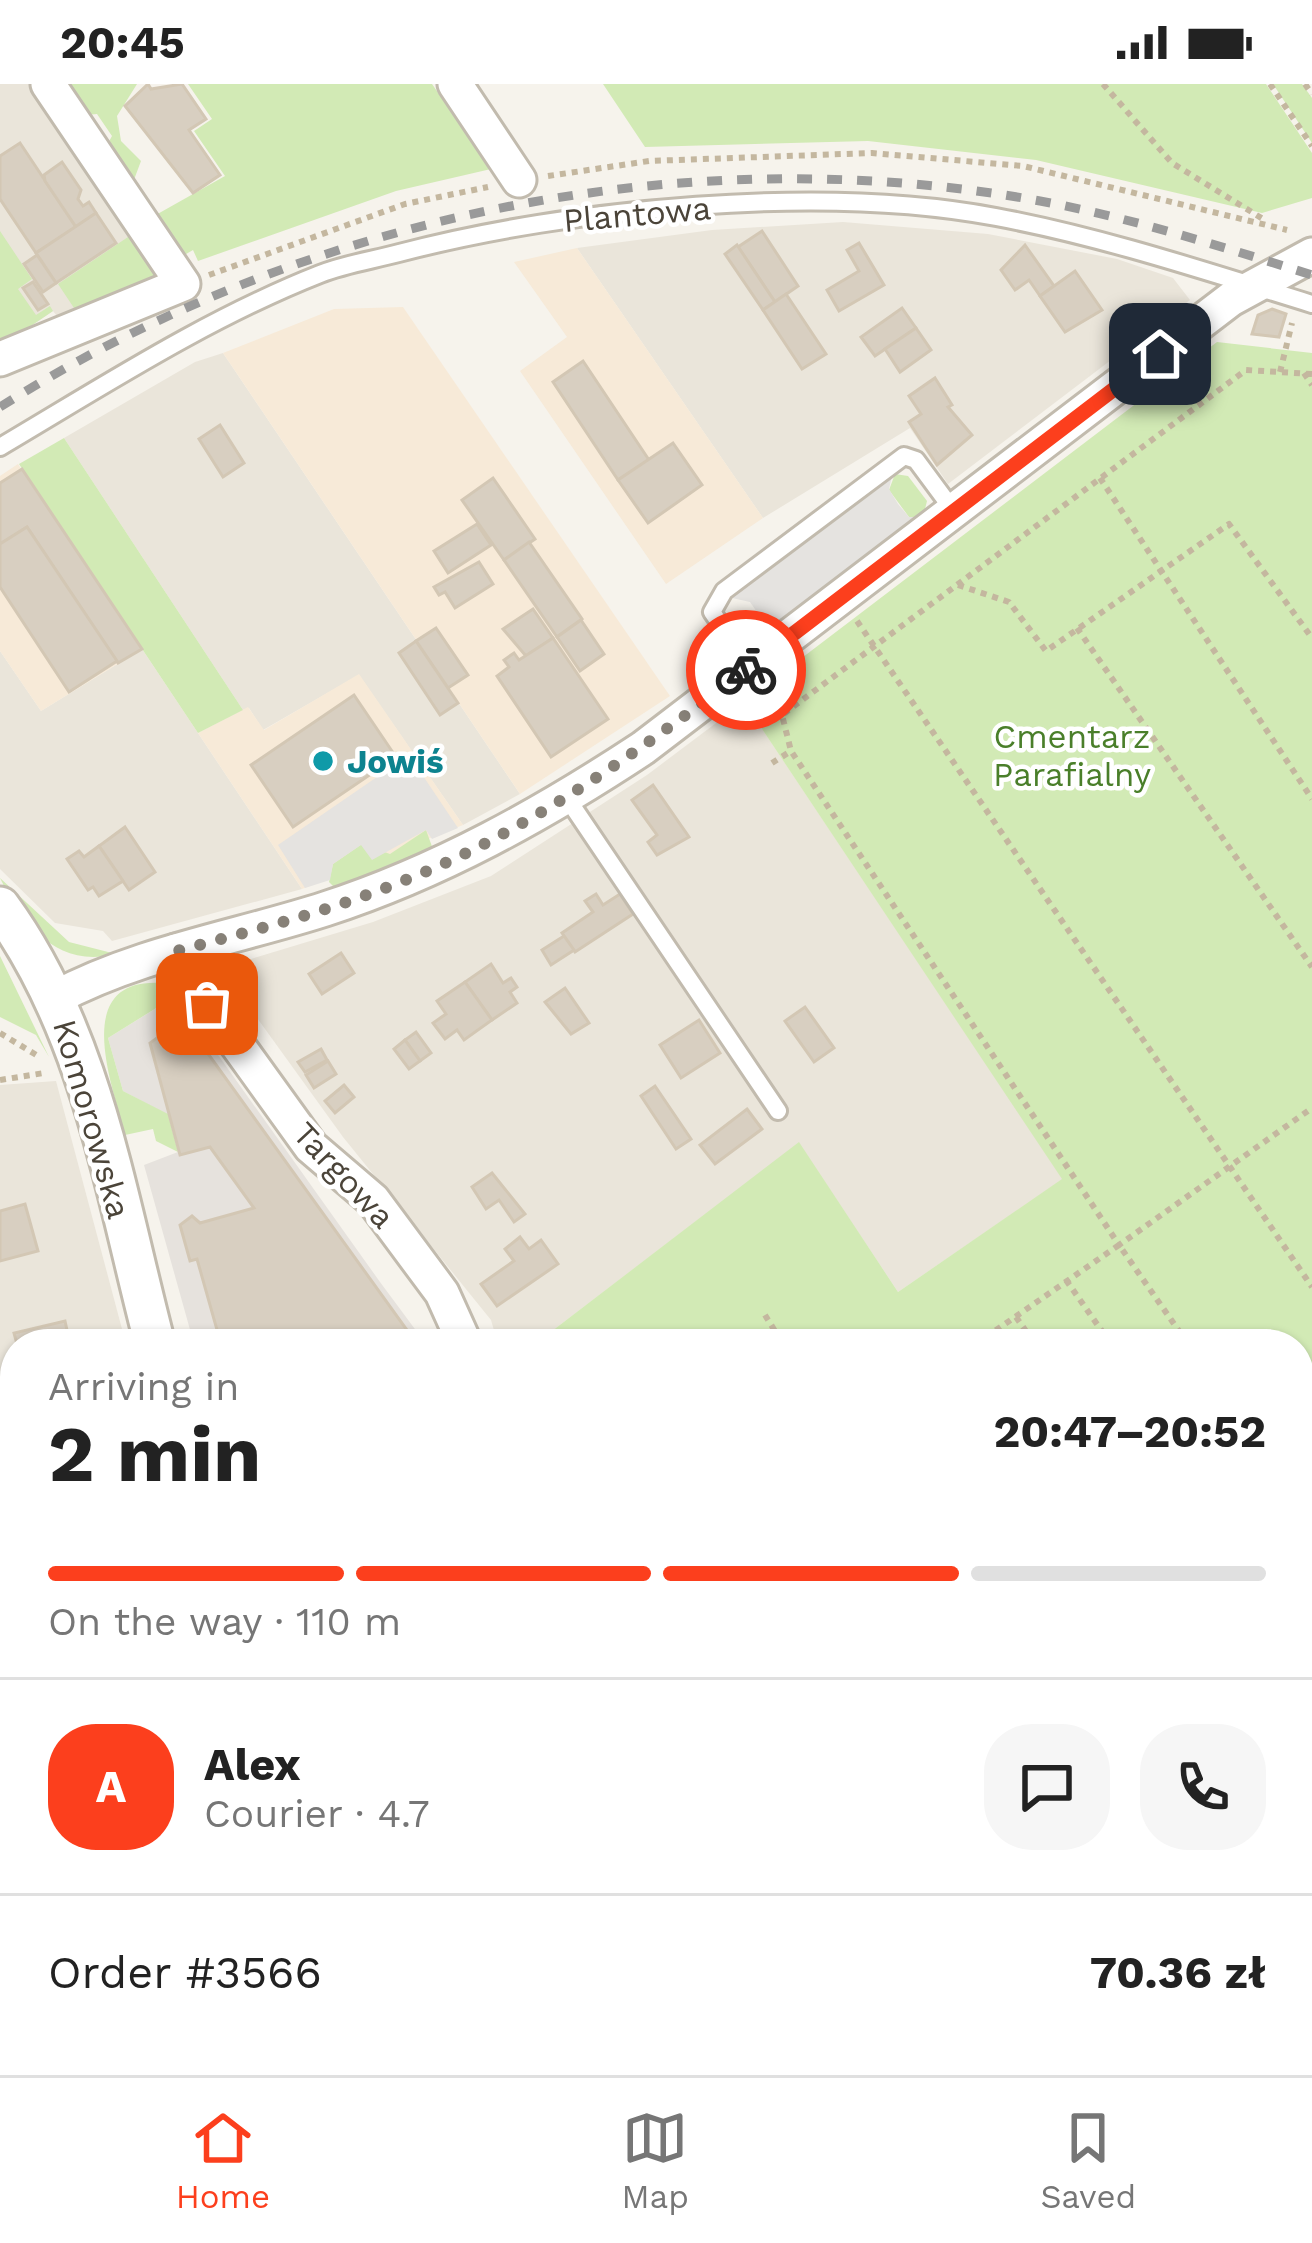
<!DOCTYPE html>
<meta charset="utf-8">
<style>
body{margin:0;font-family:"Work Sans",sans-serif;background:#f6f6f6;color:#222;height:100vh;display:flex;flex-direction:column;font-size:45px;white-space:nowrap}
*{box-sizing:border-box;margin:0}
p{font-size:39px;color:#767676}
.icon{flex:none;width:66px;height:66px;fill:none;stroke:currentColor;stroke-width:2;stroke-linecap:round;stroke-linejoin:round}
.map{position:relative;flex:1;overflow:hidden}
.details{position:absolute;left:0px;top:1245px;width:1314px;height:747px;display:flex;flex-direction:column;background:#fff;border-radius:48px 48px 0 0;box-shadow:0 3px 9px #0004}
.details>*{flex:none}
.pin{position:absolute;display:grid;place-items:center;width:102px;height:102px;color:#fff;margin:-51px;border-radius:24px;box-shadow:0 6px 18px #0006}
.courier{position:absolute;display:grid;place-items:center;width:120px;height:120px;margin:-60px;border:9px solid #fc3f1d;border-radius:50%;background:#fff;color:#222;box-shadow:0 3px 15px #0007}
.overview em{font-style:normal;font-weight:700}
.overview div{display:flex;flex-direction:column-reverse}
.overview{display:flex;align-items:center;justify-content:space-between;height:204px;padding:0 48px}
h1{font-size:78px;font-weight:700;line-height:90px}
.bar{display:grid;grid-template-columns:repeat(4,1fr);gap:18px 12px;align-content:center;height:144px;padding:0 48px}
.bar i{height:15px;border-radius:9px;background:#e0e0e0}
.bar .on{background:#fc3f1d}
.bar p{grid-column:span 4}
.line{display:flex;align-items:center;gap:30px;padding:0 48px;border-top:3px solid #e0e0e0}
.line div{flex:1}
.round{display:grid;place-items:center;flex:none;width:126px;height:126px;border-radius:48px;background:#f6f6f6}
.status{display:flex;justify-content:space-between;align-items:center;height:84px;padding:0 60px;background:#fff;direction:ltr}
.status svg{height:33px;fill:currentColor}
.tabs{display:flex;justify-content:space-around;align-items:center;height:168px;border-top:3px solid #e0e0e0;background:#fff;font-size:33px;color:#767676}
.tabs a{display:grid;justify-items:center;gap:6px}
.tabs .on{color:#fc3f1d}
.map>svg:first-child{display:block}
.residential{fill:#eae5da}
.commercial{fill:#f7ead8}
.industrial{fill:#e6e2dd}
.green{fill:#d2eab5}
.parking{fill:#e5e3e0}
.building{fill:#d8cfc1;stroke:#d3c7b4;stroke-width:3}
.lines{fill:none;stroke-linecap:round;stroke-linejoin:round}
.service-casing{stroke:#c2bbae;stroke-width:22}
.minor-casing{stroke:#c2bbae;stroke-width:39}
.tertiary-casing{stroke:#c2bbae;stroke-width:45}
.path{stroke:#c4b79f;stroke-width:6;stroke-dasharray:6 6;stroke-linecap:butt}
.service{stroke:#fff;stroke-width:16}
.minor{stroke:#fff;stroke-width:33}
.tertiary{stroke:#fff;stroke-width:39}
.rail{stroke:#9a9a9a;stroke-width:9;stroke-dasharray:15 15;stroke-linecap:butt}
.done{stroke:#878178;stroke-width:12;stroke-dasharray:0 21.6}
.route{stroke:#fc3f1d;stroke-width:15}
.culture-dot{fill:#0f9aa8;stroke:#fff;stroke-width:4.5}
.labels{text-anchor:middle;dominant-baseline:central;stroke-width:9;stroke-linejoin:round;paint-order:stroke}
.street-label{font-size:33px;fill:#4b4439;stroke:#fff}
.park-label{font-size:33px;fill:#4a7f2a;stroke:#fff}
.culture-label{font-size:33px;font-weight:bold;fill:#0d838f;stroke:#fff;text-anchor:start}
</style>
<div class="status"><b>20:45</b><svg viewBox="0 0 49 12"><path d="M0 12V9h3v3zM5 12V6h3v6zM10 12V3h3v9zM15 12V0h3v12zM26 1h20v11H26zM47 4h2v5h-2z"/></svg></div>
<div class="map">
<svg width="1312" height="1991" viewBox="0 0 1312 1991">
<rect width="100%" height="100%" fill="#f6f3ec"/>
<g class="residential">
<path d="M0,0h32l128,194 -99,43 -8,-10 -53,36z"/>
<path d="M843,138l145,12 129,25 56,19 17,22 -242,184 -38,-56 -147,90 -186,-270 135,-18z"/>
<path d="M223,269l297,441 -57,31 -104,-150 -96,55 -14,-22 -6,2 -179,-272 131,-76z"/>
<path d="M142,565l160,240 -190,52 -9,-10 -48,-8 -55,-54v-218l41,60z"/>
<path d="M744,618l319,477 -165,113 -99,-149 -264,201h-37l-7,-24 -148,-183 -122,-169 152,-46 118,-46 156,-101z"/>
<path d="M56,997l70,263h-111v161l-15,-61v-359z"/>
<path d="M15,1872v105h52l1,14h-68v-115z"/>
<path d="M132,1977h162l4,14h-165z"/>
</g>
<g class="commercial">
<path d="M577,164l186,270 -97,66 -146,-213 47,-34 -53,-75z"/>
<path d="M403,223l267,389 -150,98 -297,-441 111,-44z"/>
<path d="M18,380l124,185 -101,62 -41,-60v-175z"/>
<path d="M359,590l104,151 -161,64 -104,-156 50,-26 16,23z"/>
<path d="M1312,1548v301l-7,5 -6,-1v-290z"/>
</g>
<g class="industrial">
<path d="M176,912l204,286 46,62h-232l-50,-179 34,-13 -10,-37 -45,-24 -15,-53z"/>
<path d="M1299,1954l13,3v34h-547l-3,-14h537z"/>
</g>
<g class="green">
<path d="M65,0h72l-20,32 4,25 20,20 -9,24 -26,-38 6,-11 -15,-22 -11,1z"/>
<path d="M188,0h244l59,85 -95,22 -198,70 -5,-11 -12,7 -27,-41 71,-40 -31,-45 18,-12z"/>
<path d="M603,0h663l46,69v45l-50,15 -226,-53 -168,-19 -223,6z"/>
<path d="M1273,0h29l10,14v45z"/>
<path d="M0,147l32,48 -14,10 18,26 14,-9 3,5 -53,36z"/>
<path d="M131,151l29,43 -82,36 -20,-30z"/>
<path d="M1217,258l95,11v1279l-13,15v-303h-764l264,-202 99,150 164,-113 -318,-477z"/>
<path d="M64,354l179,272 -45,23 -179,-269z"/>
<path d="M895,390l13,2 19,25 -4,16h-14l-20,-27z"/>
<path d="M426,746l8,22 -97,38 -8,-8 4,-18 29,-20 28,10z"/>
<path d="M0,794l69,64 47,12c-58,15 -92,-28 -116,-76z"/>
<path d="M0,872l49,101 -13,-22 -36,-18z"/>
<path d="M162,899l12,14 -66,41 15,53 45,23 10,38 -22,-11 -3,-12 -28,6c-12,-49 -56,-158 37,-152z"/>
<path d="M2,1369l13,52v71l-15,-45z"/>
<path d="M0,1598l15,62v212l-15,4z"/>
</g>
<g class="parking">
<path d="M892,392l-3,13 9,15 11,13h14l-158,118 1,-10 -16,-23 -18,-4z"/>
<path d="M409,671l49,73 -26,11 -6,-9 -54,30 -11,-15 -28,19 -3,16 -25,8 -27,-43z"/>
<path d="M565,1977h112l1,14h-109z"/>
</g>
<g class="building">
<path d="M148,0l3,5 31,-5 24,35 -17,11 31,45 -27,18 -68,-87z"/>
<path d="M20,59l56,84 -40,26 -36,-54v-43z"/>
<path d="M62,78l19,28 -3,9 5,7 6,-4 7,11 -20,14 -31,-46 -1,-6z"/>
<path d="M96,129l20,30 -60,40 -20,-30z"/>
<path d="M762,147l36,55 -23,16 -37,-55z"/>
<path d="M859,159l25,42 -45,26 -12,-21 32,-19 -12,-21z"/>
<path d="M737,161l38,57 -12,8 -38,-56z"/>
<path d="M1025,161l29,41 -14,10 -11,-16 -14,10 -14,-20z"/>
<path d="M37,171l19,28 -13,9 -19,-28z"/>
<path d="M1075,187l27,39 -37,22 -25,-36z"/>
<path d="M33,198l15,22 -10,6 -15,-22z"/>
<path d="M786,210l40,60 -24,15 -39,-59z"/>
<path d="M902,224l14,20 -41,28 -14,-19z"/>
<path d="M1272,225l14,5 -7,23 -27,-3 6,-19z"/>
<path d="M916,244l15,22 -31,22 -15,-23z"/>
<path d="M583,277l66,99 -31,20 -65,-98z"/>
<path d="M935,294l17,27 -4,2 24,28 -35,30 -28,-43 12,-8 -12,-18z"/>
<path d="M220,341l24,38 -21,14 -24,-38z"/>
<path d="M673,359l29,42 -54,38 -30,-43z"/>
<path d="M22,385l120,180 -24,14 -91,-136 -27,17v-61z"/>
<path d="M493,394l42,61 -31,21 -42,-60z"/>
<path d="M477,440l14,21 -43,28 -14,-22z"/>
<path d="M27,443l90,134 -48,31 -69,-105v-43z"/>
<path d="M529,458l53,77 -25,18 -53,-77z"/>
<path d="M479,478l14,22 -38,24 -10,-16 -6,3 -5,-8z"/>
<path d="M533,525l20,29 -27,18 -23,-27z"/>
<path d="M581,536l23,34 -24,17 -23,-34z"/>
<path d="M436,544l32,47 -20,13 -32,-47z"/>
<path d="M553,554l55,81 -57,38 -54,-81 12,-9 -5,-7 10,-7 5,7z"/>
<path d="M416,557l42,62 -18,12 -41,-62z"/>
<path d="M354,611l42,62 -103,70 -42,-62z"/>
<path d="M653,701l36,52 -32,18 -9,-13 9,-7 -25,-35z"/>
<path d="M125,743l30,45 -26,18 -30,-44z"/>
<path d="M99,762l24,35 -24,15 -6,-9 -5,3 -21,-31 12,-8 5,6z"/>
<path d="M596,810l7,11 17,-11 13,20 -58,38 -13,-19 31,-21 -8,-11z"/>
<path d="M564,852l10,14 -23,15 -9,-15z"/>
<path d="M341,869l13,20 -32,21 -13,-20z"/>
<path d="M491,880l12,19 8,-5 6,9 -7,5 7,11 -25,17 -27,-38z"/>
<path d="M465,898l27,38 -28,20 -7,-10 -12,9 -12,-16 13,-9 -9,-13z"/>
<path d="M565,904l24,35 -18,11 -26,-32z"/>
<path d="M805,923l29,41 -20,14 -29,-41z"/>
<path d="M183,935l234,325h-196l-24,-85 -7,2 -10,-36 12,-9 8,7 54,-15 -44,-61 -30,8 -30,-112z"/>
<path d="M699,936l21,33 -39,25 -21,-33z"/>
<path d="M416,948l15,21 -11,8 -15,-21z"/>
<path d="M405,956l15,21 -11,8 -15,-20z"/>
<path d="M321,965l6,11 -22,12 -7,-10z"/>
<path d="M328,977l8,13 -22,14 -8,-13z"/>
<path d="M344,1001l10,12 -19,16 -10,-12z"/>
<path d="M655,1002l36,53 -15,10 -35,-53z"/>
<path d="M747,1025l15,20 -47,35 -15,-19z"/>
<path d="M492,1089l33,41 -11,8 -15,-22 -13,9 -14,-22z"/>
<path d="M25,1120l13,47 -38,10v-50z"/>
<path d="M520,1153l9,12 12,-9 17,24 -61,42 -16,-22 33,-23 -9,-12z"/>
<path d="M65,1237l5,23h-53l-3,-11z"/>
<path d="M1312,1566v55l-10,12 -3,-51z"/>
<path d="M1311,1632l1,2v61l-13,-19v-36z"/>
<path d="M239,1977h24l2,14h-84v-4z"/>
<path d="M421,1977h142l3,14h-141z"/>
</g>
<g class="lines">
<g class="service-casing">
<g id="service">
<path d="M0,363c103,-61 208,-129 320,-173 25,-10 53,-14 79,-21 171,-45 423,-69 597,-36 107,20 212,55 316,87"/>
<path d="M750,583l-38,-55 12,-21 180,-135 12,4 37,50"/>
<path d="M567,714l211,313"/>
</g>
</g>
<g class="minor-casing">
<g id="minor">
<path d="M455,0l64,96"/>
<path d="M0,275l183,-75 -135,-200"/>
<path d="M176,867l11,24 124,172 62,53 69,93 23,51"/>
<path d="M55,914c84,-45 180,-60 270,-89 114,-37 218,-95 318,-161l588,-449 81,-44"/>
<path d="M0,1504l15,64"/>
<path d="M1299,1887l13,2"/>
<path d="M102,1977l2,14"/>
<path d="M706,1977l1,14"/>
</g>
</g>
<g class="tertiary-casing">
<g id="tertiary">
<path d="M0,823c92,125 116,289 155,437"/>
<path d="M344,1977l4,14"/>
</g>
</g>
<g class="path">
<path d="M1103,0l69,79 91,56"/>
<path d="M1270,0l42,62"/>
<path d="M1305,0l7,10"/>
<path d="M548,92l101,-15 223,-8 151,13 264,64"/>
<path d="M209,191l196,-71 83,-17"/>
<path d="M1280,288l12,-49"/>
<path d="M1304,289l8,12"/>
<path d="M1312,290l-66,-4 -464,345 9,36 328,494 193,-137"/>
<path d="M1100,394l212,321"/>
<path d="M958,501l51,17 37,49 183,-127 83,114"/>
<path d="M857,537l455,666"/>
<path d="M1077,544l235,339"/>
<path d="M772,679l19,-12"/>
<path d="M0,949l38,23"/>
<path d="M0,996l44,-7"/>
<path d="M1066,1196l45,64"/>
<path d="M765,1231l18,29"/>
<path d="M1016,1233l19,27"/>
<path d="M976,1260l143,-99 69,99"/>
<path d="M1299,1420l13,18"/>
<path d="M1299,1529l13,18"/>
<path d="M0,1709l15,-3"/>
<path d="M0,1870l15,-4"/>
</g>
<use href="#service" class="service"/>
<use href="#minor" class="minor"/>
<use href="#tertiary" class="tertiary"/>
<path class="rail" d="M0,323c303,-191 686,-271 1040,-206 92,17 183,46 272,74"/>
</g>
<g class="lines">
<path class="done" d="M207,920l-31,-53c76,-20 154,-40 227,-70 126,-50 236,-130 343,-211"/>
<path class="route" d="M746,586l414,-316"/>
</g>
<circle class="culture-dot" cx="323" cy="677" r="12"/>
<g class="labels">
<g class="street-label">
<text transform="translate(637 130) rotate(-5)">Plantowa</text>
<text transform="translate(92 1035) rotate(74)">Komorowska</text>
<text transform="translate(344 1091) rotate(47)">Targowa</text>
</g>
<g class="park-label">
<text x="1072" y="652">Cmentarz<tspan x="1072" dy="38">Parafialny</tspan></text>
</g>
<g class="culture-label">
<text x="347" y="677">Jowiś</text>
</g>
</g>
</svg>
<div class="pin" style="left:207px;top:920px;background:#ea580c"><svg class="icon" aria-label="bag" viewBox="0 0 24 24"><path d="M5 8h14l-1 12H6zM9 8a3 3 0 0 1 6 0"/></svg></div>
<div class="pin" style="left:1160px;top:270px;background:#1f2937"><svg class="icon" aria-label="home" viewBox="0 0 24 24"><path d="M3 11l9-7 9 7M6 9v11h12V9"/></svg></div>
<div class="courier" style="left:746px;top:586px"><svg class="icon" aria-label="bike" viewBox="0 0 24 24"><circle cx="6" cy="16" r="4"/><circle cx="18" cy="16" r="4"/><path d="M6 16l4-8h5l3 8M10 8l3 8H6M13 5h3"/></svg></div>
<section class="details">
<div class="overview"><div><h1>2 min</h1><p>Arriving in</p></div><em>20:47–20:52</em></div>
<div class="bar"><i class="on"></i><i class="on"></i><i class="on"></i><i></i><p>On the way · 110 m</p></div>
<div class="line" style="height:216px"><b class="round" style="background:#fc3f1d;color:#fff">A</b><div><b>Alex</b><p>Courier · 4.7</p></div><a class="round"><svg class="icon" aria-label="chat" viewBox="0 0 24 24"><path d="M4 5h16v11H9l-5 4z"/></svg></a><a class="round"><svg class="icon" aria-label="phone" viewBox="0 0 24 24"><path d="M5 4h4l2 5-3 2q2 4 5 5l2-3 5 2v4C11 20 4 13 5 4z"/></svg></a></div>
<div class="line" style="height:156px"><div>Order #3566</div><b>70.36 zł</b></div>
</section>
</div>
<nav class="tabs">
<a class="on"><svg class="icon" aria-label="home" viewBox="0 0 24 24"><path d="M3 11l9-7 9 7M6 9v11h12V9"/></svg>Home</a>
<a><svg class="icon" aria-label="map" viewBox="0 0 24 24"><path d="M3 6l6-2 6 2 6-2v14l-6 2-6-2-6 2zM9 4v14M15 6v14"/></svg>Map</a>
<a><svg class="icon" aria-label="saved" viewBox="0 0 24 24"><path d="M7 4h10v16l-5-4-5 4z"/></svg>Saved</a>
</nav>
